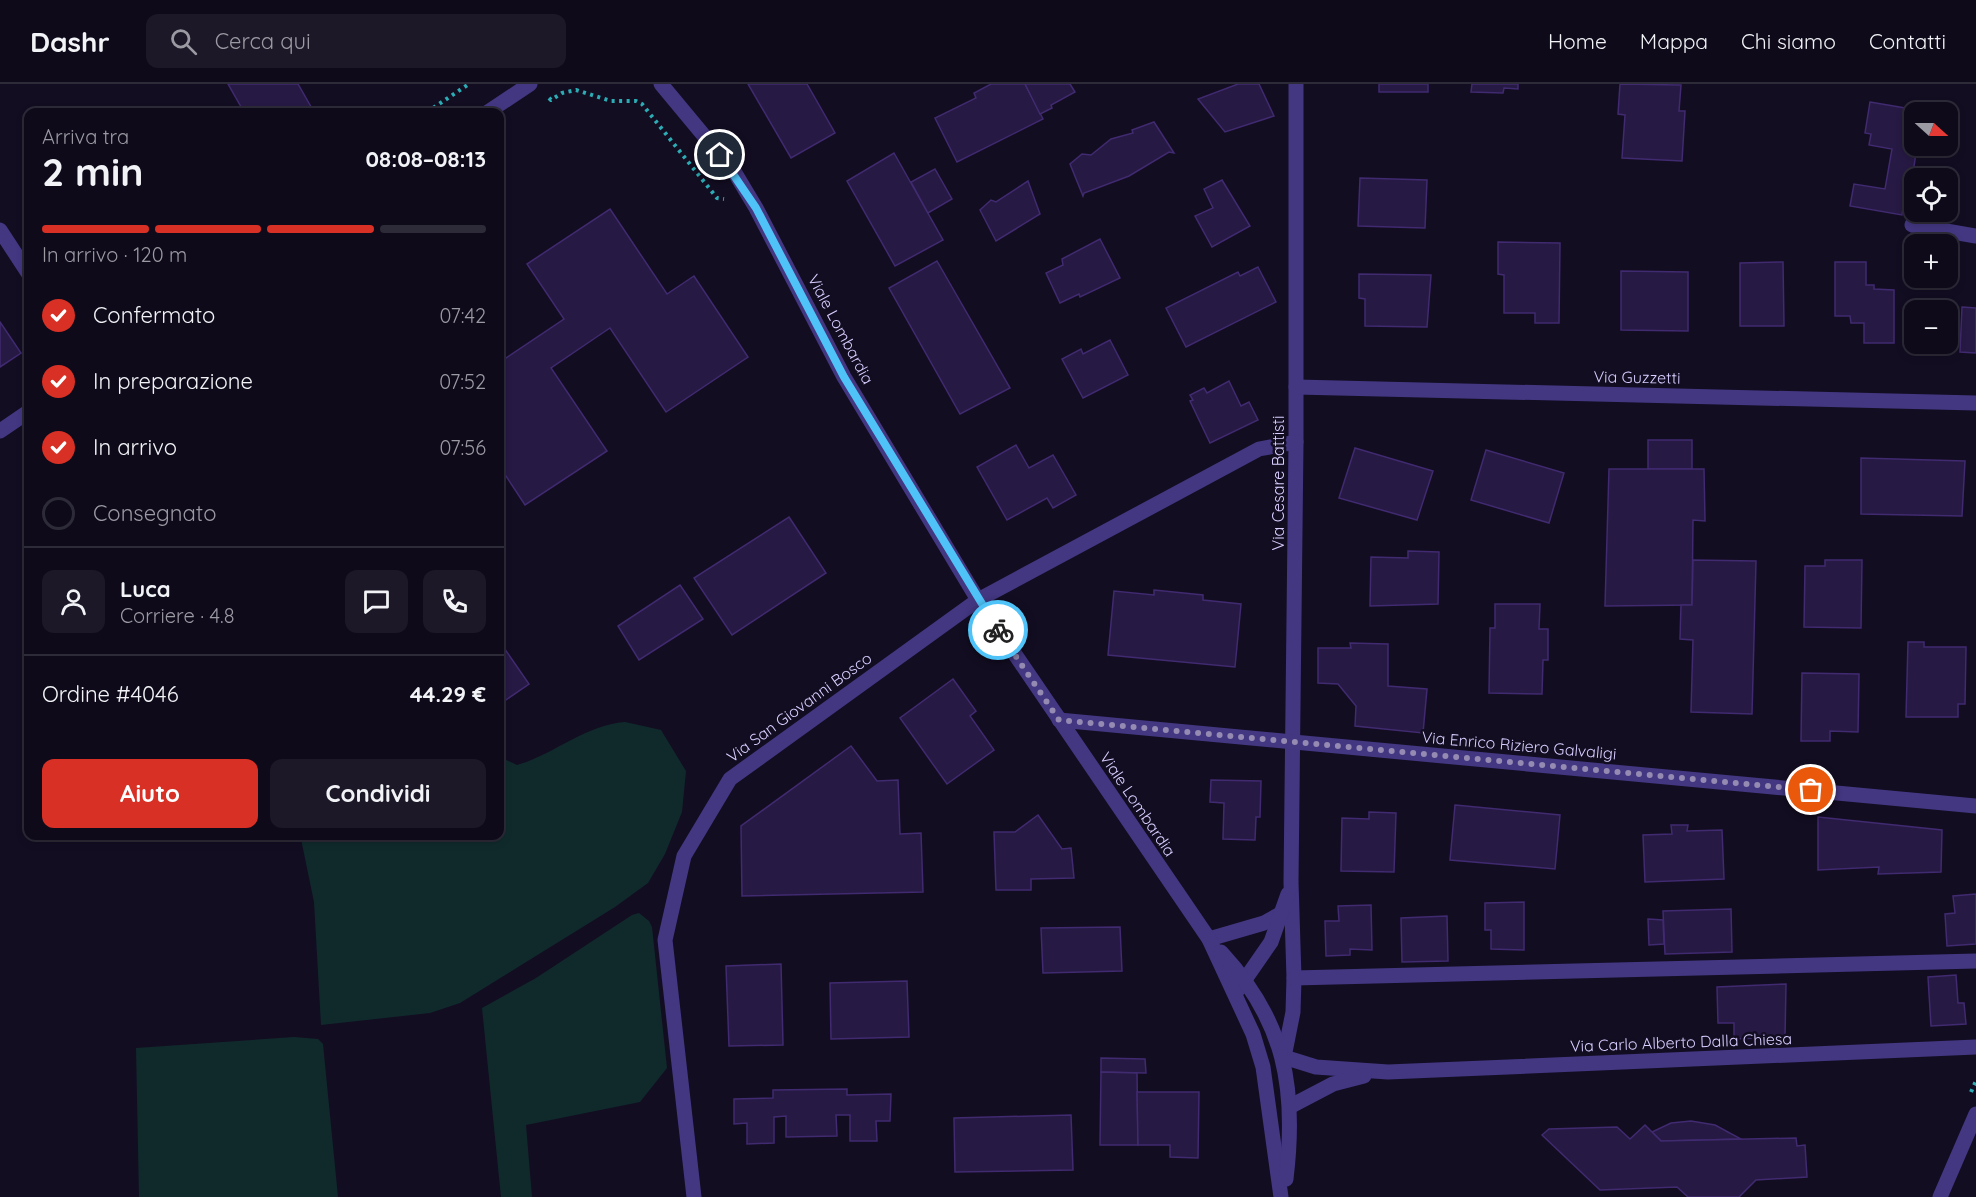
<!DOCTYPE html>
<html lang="it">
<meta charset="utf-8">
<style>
body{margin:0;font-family:Quicksand,sans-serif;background:#1c1827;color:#f1f3f6;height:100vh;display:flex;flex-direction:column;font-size:22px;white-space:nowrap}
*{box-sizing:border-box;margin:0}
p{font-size:20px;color:#9b9aa2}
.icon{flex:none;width:33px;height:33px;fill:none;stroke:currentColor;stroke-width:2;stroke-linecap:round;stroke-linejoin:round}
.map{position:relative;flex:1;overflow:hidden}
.side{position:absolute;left:24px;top:24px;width:480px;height:732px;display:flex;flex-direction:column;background:#0e0a1a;border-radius:12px;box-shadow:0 3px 9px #0003,0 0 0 2px #2e2b39}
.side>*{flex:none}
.needle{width:39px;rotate:111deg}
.fabs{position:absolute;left:1904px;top:18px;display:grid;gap:12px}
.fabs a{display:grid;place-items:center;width:54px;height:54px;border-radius:12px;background:#0e0a1a;box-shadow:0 3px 9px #0003,0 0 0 2px #2e2b39;font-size:30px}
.pin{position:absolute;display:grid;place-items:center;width:51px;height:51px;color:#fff;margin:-26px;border:3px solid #fff;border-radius:50%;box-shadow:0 2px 6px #0007}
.courier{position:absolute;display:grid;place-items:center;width:60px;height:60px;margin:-30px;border:4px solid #4fc3f7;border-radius:50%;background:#fff;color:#222;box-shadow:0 2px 8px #0007}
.head em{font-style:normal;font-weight:700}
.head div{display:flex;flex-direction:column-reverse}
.head{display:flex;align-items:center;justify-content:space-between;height:102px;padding:0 18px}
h1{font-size:39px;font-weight:700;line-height:45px}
.bar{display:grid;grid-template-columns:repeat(4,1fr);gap:9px 6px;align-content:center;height:72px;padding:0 18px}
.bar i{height:8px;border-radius:4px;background:#2e2b39}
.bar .selected{background:#d93025}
.bar p{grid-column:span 4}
.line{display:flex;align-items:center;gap:15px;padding:0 18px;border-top:2px solid #2e2b39}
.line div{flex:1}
.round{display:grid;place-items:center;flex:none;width:63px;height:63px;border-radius:12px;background:#1c1827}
ol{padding:0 18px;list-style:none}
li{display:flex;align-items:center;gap:18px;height:66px}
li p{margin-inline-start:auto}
li .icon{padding:6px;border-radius:50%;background:#d93025;color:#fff;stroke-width:4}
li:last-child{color:#9b9aa2}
li i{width:33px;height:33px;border:3px solid #2e2b39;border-radius:50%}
.primary-button{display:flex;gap:12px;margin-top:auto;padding:12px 18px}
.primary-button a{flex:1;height:69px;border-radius:12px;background:#d93025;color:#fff;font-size:24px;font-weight:700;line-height:69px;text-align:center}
.primary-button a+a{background:#1c1827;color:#f1f3f6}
header{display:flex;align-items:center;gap:36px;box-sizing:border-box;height:84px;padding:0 30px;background:#0e0a1a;border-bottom:2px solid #2e2b39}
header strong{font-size:28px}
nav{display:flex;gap:33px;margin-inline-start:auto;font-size:21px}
.search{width:420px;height:54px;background:#1c1827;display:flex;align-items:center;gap:15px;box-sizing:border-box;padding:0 21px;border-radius:12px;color:#9b9aa2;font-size:22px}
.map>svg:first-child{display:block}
.green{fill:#102a2c}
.building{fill:#261943;stroke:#402a70;stroke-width:1.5}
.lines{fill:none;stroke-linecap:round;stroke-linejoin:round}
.path{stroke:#2cadb5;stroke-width:4;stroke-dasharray:3 4.5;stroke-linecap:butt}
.minor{stroke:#433782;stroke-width:15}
.tertiary{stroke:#433782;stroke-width:15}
.done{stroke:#948ab2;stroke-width:6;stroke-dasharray:0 10.8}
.route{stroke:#4fc3f7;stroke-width:8}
.labels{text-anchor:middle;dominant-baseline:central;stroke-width:5;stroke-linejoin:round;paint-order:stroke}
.street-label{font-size:16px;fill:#d9ceff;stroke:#130d22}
</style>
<header>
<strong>Dashr</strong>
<div class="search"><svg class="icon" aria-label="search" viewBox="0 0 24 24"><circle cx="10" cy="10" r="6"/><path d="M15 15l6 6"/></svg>Cerca qui</div>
<nav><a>Home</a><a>Mappa</a><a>Chi siamo</a><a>Contatti</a></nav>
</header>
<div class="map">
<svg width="1976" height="1113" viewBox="0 0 1976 1113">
<rect width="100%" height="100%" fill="#130d22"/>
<g class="green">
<path d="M625,638l36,8 25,41 -4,41 -17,42 -17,29 -33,24 -155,96 -30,10 -109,12 -7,-123 -13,-63 7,-3h192v-79l17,8c38,-11 68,-40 108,-43z"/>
<path d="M639,829l10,8 3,6 15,141 -27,34 -114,23 6,72h-31l-19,-189 54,-30 96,-63z"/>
<path d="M294,953l24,2 5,5 15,153h-199l-3,-149z"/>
</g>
<g class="building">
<path d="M228,0h70l16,28h-70z"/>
<path d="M748,0h59l28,49 -44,25z"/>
<path d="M991,0h34l18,35 -86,43 -22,-44 41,-20 -2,-5z"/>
<path d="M1025,0h45l5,8 -24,13 1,3 -12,6z"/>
<path d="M1238,0h21l15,32 -49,16 -27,-33z"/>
<rect x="1379" y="0" width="49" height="8"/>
<path d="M1472,0h46v5l-14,-1 -1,5 -32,-1z"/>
<path d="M1620,0l61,1 -2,26h6l-3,50 -60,-3 3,-43 -7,-1z"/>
<path d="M1870,18l53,9 -9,1v34h3l-7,47 -5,-1 -3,23 -52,-9 4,-22 31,5 7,-40 -23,-4 2,-11 -6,-1z"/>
<path d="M1154,38l20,31 -5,-1 -40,24 -45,17 -1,3 -13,-32 12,-10 9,1 20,-16 22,-6 -1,-3z"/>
<path d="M894,69l49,87 -48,26 -48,-85z"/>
<path d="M935,85l17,30 -24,14 -17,-31z"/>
<path d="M1360,94l67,2 -2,48 -67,-2z"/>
<path d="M1222,96l28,46 -38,21 -17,-31 18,-8 -9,-19z"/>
<path d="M1028,97l12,33 -44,27 -16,-31 11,-10 5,2z"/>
<path d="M610,125l57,85 27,-18 54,81 -82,55 -56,-84 -9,6 -50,34 56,83 -82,54 -25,-38v-105l64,-43 -37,-55z"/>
<path d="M1100,155l20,39 -40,19 -1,-3 -19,9 -14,-30 17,-8 -1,-6z"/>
<path d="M1498,158l62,1 -1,80h-24v-10h-31v-38l-6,-1z"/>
<path d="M937,177l73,127 -50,26 -71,-126z"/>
<path d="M1783,178l1,64h-44v-63z"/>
<path d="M1835,178h31v23h8v4l20,1v53h-30v-20h-13l-1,-7h-15z"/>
<path d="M1258,183l18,35 -90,45 -20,-39 72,-36 2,4z"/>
<path d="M1621,187l67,1v59l-67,-1z"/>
<path d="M1359,190l72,1 -4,52 -62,-1v-27l-6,-1z"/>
<path d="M1962,223l14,1v45l-16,-1z"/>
<path d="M0,238l21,31 -21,14z"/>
<path d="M1110,256l18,35 -45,23 -21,-39 19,-10 2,5z"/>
<path d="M1229,297l12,25 8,-4 9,18 -48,23 -20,-42 3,-1 -3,-5 14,-7 3,5z"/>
<rect x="1648" y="356" width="44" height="29"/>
<path d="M1016,361l13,23 24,-13 23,40 -23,13 -6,-10 -40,22 -30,-53z"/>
<path d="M1355,364l78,23 -16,49 -78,-22z"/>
<path d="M1486,366l78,23 -15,50 -78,-23z"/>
<path d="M1861,374l104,3 -3,55 -101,-2z"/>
<path d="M1609,385h95l1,52 -12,-1 -1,85 -87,1z"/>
<path d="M789,433l37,56 -94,62 -38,-57z"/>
<path d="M1408,467l31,1 -1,52 -68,2 1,-49 37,1z"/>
<path d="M1693,476l63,1 -4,153 -61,-2 2,-72 -13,-1 1,-34h11z"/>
<path d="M1825,476h37l-1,68 -57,-1 1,-61h20z"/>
<path d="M680,501l23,34 -64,41 -21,-34z"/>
<path d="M1154,506l49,5v5l38,4 -6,63 -127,-12 6,-64 40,4z"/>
<path d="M1495,520h45l-1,25h9v31h-5l-1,34 -53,-1 1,-65h5z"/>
<path d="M500,558l29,42 -29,20z"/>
<path d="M1908,558h16v5h42l-1,57h-7v13h-52z"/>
<path d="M1350,559l38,1v42l39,3 -4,44 -68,-7 1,-20 -18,-22 -20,-1v-35h33z"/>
<path d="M1802,589l57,1 -1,58 -28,-1v10h-29z"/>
<path d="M953,595l23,32 -6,5 24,34 -47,34 -47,-66z"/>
<path d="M851,662l26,35 21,-1 2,54 21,-1 2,59 -181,4 -1,-70z"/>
<path d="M1211,696l50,1 -1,36h-4l-1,23 -32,-1 1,-36 -14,-1z"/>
<path d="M1455,721l105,10 -5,54 -105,-9z"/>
<path d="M1369,728l27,1 -2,59 -53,-1 1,-53 27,1z"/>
<path d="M1038,731l24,34 9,-1 3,30 -43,1v11h-35l-2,-58h21z"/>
<path d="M1818,733l124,13 -1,42 -63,2 1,-7 -61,3z"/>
<path d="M1671,741h17l-1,6 35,-1 2,49 -79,3 -2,-47 29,-1z"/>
<path d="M1976,810v50l-29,2 -2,-32 10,-1 -2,-17z"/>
<path d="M1524,818v48l-33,-1v-19h-6v-27z"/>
<path d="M1371,821l1,45 -22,-1v6l-24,1 -1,-35h14l-1,-15z"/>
<path d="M1731,825l1,43 -67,2 -2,-43z"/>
<path d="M1447,832l1,45 -46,1 -1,-44z"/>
<path d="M1648,835l15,1 1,24 -15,1z"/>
<path d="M1120,843l2,44 -79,2 -2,-45z"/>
<path d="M781,880l2,81 -54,1 -3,-80z"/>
<path d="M1956,891l2,28h6l2,21 -35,2 -3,-49z"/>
<path d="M907,897l2,56 -78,2 -1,-56z"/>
<path d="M1786,900l-1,53 -51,2v-16h-16l-1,-36z"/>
<path d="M1101,974l44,1 1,14 -45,-1z"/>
<path d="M1101,988l36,1 1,72h-38z"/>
<path d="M847,1005v6l44,-1 -1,27h-14l1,20h-27v-26h-14l1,21 -51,1v-21l-12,1v26l-27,1v-21l-13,1v-25l39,-1v-8z"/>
<path d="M1137,1008h62l-1,66 -28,-1v-12h-32z"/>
<path d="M1071,1031l2,55 -118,2 -1,-54z"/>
<path d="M1691,1037l24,4 26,14 -80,2 -9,-9 19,-9z"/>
<path d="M1645,1041l16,16 135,-3 1,8 8,-1 2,32 -51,3 -17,17h-51l-11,-10 -77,3 -58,-55 7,-6 68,-2 13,12z"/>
</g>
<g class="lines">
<g class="path">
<path d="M549,14l2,2 11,-7 14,-3 35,11h25l6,3 75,94 7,1"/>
<path d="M427,28l42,-28"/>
<path d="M1971,1008l5,-11"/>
</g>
<g class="minor">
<path d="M1296,0v358l-5,440 3,96 -1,34 -9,45 32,10 72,5 588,-25"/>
<path d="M488,28l42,-28"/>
<path d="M1912,141l64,11"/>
<path d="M0,146l28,43"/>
<path d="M1296,303l680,16"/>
<path d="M0,347l28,-19"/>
<path d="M1059,636l917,86"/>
<path d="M1209,855l55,-16 18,-10"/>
<path d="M1294,894l682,-17"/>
<path d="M1237,907l34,-49 17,-48"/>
<path d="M1291,1022l42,-22 31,-8"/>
<path d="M694,1113l-29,-257 19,-84 46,-77 248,-179 281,-151 37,-7"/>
<path d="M1940,1113l36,-83"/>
</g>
<g class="tertiary">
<path d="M661,0l74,89 21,35 88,169 134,223 231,339 44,95 10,33 18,130"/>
<path d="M1221,868c64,69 76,136 65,227"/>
</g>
</g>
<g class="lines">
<path class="done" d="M998,546l61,90 752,70"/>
<path class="route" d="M720,71l36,53 88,169 154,253"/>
</g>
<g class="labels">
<g class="street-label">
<text transform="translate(841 245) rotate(62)">Viale Lombardia</text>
<text transform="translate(1637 293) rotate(1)">Via Guzzetti</text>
<text transform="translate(1278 399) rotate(-90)">Via Cesare Battisti</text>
<text transform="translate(799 623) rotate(-36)">Via San Giovanni Bosco</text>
<text transform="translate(1519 661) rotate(5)">Via Enrico Riziero Galvaligi</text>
<text transform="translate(1138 720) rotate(56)">Viale Lombardia</text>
<text transform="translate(1681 958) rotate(-2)">Via Carlo Alberto Dalla Chiesa</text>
</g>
</g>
</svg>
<div class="fabs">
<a><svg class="needle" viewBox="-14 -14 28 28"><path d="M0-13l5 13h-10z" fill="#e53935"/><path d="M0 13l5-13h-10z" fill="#9b9aa2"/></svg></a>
<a><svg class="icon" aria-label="locate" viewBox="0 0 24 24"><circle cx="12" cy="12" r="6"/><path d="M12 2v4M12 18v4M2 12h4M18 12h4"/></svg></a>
<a>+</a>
<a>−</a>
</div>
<div class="pin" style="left:1811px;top:706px;background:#ea580c"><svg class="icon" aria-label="bag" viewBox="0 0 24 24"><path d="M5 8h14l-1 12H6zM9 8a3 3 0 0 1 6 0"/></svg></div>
<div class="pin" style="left:720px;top:71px;background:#1f2937"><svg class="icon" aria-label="home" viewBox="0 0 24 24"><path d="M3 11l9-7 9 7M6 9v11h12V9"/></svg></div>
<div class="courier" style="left:998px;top:546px"><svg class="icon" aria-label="bike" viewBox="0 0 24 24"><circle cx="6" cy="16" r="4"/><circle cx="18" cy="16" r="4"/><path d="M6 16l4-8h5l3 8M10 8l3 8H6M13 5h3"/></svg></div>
<section class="side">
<div class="head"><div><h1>2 min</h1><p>Arriva tra</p></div><em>08:08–08:13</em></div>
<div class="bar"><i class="selected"></i><i class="selected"></i><i class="selected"></i><i></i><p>In arrivo · 120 m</p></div>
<ol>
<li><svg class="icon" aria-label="check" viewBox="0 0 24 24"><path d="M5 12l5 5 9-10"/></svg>Confermato<p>07:42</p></li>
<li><svg class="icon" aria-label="check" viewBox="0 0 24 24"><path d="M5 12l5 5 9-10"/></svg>In preparazione<p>07:52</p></li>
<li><svg class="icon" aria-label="check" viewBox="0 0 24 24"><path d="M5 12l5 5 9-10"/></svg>In arrivo<p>07:56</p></li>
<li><i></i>Consegnato</li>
</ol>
<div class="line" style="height:108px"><a class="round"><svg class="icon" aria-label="person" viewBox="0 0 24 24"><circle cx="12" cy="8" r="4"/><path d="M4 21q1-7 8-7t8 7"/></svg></a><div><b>Luca</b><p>Corriere · 4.8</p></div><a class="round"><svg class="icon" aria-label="chat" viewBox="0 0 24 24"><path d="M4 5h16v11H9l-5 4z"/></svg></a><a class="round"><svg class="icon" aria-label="phone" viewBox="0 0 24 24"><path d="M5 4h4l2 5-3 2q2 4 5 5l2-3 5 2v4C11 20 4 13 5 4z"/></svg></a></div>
<div class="line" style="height:78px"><div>Ordine #4046</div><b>44.29 €</b></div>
<div class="primary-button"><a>Aiuto</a><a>Condividi</a></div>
</section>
</div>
